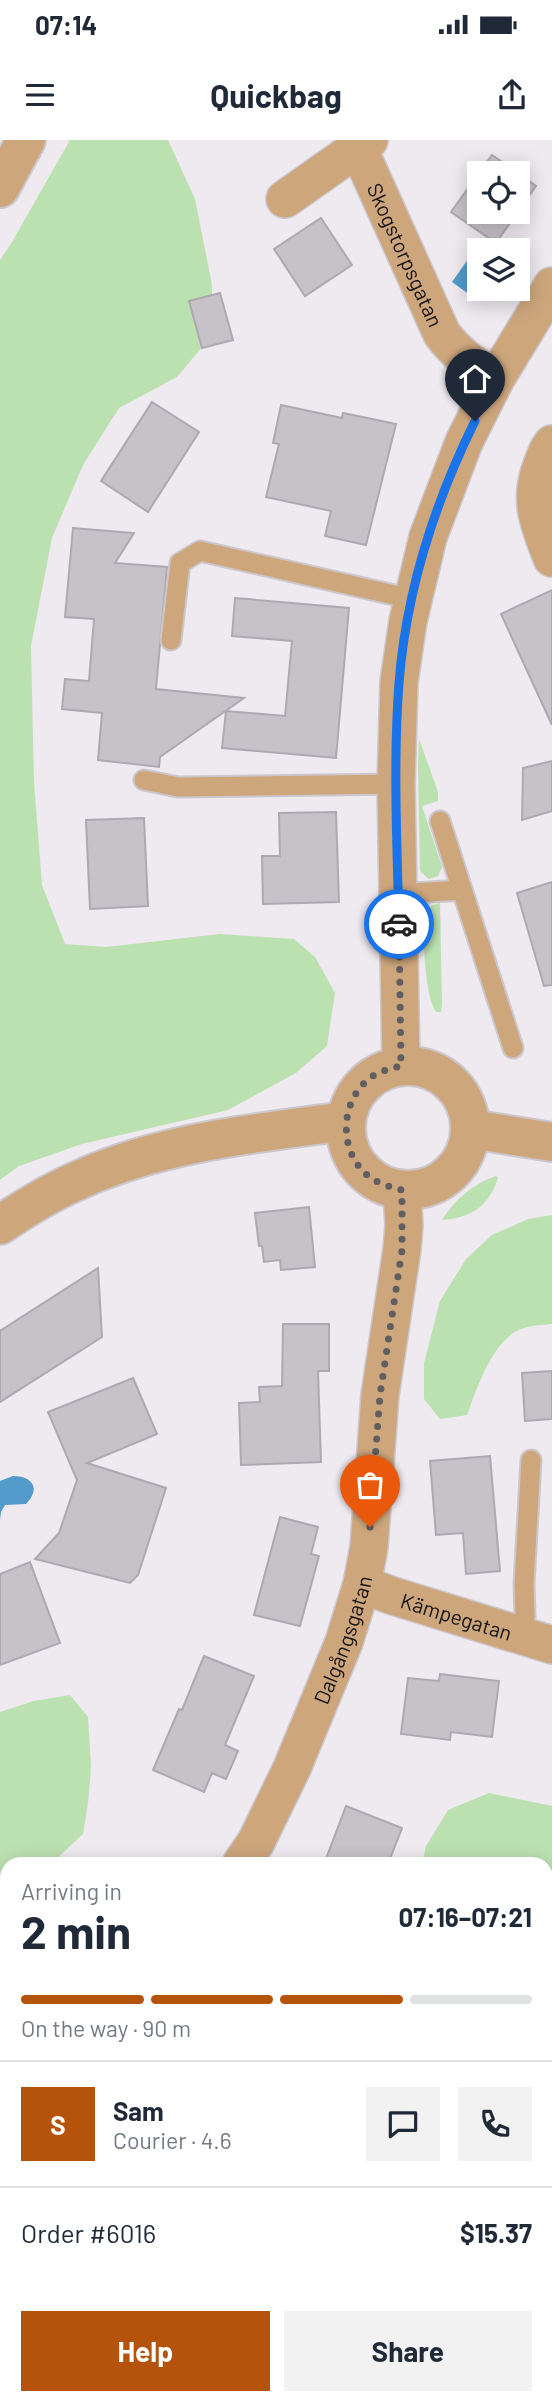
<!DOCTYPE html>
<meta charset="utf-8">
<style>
body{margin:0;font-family:Barlow,sans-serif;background:#f2f2f3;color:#1f2937;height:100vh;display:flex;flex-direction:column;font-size:26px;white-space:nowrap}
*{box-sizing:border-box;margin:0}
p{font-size:23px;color:#747a83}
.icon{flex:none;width:38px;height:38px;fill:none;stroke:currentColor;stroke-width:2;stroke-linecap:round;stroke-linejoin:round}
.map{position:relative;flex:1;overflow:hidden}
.panel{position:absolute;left:0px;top:1717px;width:553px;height:548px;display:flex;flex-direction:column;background:#fff;border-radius:21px 21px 0 0;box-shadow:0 4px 18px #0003}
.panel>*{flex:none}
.fabs{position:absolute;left:467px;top:21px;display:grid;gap:14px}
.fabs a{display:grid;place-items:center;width:63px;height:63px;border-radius:0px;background:#fff;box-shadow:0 4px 18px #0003;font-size:35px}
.pin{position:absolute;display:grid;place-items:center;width:60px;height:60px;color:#fff;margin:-72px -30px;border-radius:50% 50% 50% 0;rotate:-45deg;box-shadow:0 0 7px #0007}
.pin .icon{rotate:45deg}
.courier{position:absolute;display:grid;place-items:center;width:70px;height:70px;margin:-35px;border:5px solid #1a73e8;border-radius:50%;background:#fff;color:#222;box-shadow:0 2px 9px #0007}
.headline em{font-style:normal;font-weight:700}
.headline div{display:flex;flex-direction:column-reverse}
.headline{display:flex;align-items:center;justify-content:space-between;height:119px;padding:0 21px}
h1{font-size:46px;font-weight:700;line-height:52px}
.bar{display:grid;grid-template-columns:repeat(4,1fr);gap:10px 7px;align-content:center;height:84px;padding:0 21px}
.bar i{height:9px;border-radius:5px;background:#e0e1e3}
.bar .selected{background:#b45309}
.bar p{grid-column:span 4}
.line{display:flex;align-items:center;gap:18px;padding:0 21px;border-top:2px solid #e0e1e3}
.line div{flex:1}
.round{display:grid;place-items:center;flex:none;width:74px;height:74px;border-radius:0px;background:#f2f2f3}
.button{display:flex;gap:14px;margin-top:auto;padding:14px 21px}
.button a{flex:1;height:80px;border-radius:0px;background:#b45309;color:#fff;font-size:28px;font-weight:700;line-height:80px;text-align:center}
.button a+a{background:#f2f2f3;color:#1f2937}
.status{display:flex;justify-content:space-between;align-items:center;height:49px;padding:0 35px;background:#fff;direction:ltr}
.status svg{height:19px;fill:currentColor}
header{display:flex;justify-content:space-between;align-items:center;height:91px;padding:0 21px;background:#fff;font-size:32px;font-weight:700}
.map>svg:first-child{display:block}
.green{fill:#bce1b0}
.water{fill:#529bca}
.building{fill:#c7c1c8;stroke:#aea9b0;stroke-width:2}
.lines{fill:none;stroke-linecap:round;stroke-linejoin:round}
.service-casing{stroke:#ccc7cd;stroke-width:23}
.minor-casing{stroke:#ccc7cd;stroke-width:40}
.tertiary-casing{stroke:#ccc7cd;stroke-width:42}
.service{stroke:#cda67c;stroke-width:19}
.minor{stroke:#cda67c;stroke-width:37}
.tertiary{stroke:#cda67c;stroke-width:38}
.done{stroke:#615e62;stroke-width:7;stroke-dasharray:0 12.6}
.route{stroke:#1a73e8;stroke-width:9}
.labels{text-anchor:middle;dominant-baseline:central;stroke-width:7;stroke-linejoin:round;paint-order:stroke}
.street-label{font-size:21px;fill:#151315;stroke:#fff}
</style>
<div class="status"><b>07:14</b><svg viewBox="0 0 49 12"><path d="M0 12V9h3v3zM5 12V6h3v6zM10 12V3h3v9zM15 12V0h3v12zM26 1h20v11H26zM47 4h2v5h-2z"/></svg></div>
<header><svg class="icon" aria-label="menu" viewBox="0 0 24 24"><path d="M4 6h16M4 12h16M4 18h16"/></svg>Quickbag<svg class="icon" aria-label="share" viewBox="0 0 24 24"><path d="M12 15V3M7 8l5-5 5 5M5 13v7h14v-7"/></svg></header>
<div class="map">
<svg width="552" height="2264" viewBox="0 0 552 2264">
<rect width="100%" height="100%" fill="#efe9f0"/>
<g class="green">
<path d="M70,0h98l27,59 17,86v50l-35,42 -58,31 -36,57 -31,73 -21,108 3,136 8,103 23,59 41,3 114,-13 74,5 21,18 20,36 -8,53 -31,27 -68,37 -146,34 -63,22 -19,14v-920l12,-18z"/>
<path d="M419,599l19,53v9l-16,5 20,61 -4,9 -9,3 -8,-7 -1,-4 -2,-101z"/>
<path d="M440,763l2,101 -1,8h-5c-12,-18 -12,-71 -13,-95 3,-9 8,-12 17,-14z"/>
<path d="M496,1036l2,2c-9,28 -27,40 -56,42 13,-21 31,-36 54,-44z"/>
<path d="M552,1075v109c-9,1 -19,1 -28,4 -30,8 -47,60 -57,87l-27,4 -16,-20v-36l16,-62 26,-42 26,-24 36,-16z"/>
<path d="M70,1555l18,22 3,51 -3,35 -5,31 -32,30h-44v31l-7,4v-187l34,-11z"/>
<path d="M489,1653l63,13v274l-6,-9v-207h-124l4,-18 22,-36z"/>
<path d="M202,2258h195l2,6h-190z"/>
</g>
<g class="water">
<path d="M476,108l3,2v32l-9,13 -18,-13z"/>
<path d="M13,1336c20,0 28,13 13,28l-21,1 -4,7 -1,8v-39z"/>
</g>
<g class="building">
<path d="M492,15l26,18h-38v39h38v-39l18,13 -40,57 -45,-31z"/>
<path d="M321,78l31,47 -47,31 -31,-47z"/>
<path d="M220,153l13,47 -31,8 -13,-47z"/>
<path d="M152,262l47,30 -51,80 -47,-31z"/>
<path d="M281,265l61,13 1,-5 53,11 -30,121 -41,-9 6,-25 -65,-14 13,-53 -6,-1z"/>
<path d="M73,388l61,5 -19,30 52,4 -11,122 88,9 -84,59 -1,10 -61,-7 4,-47 -40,-4 3,-30 24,2 5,-62 -29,-2z"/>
<path d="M552,450v135l-51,-111z"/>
<path d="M235,458l114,10 -13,150 -114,-10 4,-37 59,5 7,-75 -60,-5z"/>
<path d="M552,621v50l-30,9 1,-52z"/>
<path d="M336,672l3,90 -76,2 -1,-48h18l-1,-43z"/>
<path d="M144,678l4,88 -58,3 -4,-89z"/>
<path d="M552,742v103l-8,1 -27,-93z"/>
<path d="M309,1067l6,60 -34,3 -1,-10 -16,2 -2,-16h-3l-4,-33z"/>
<path d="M98,1128l4,69 -102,65v-71z"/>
<path d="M283,1184h46v47h-11l3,91 -80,3 -2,-62 21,-1 -1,-15 23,-1z"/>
<path d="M552,1231v48l-27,2 -3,-48z"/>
<path d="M133,1238l24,56 -70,29 79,25 -28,87 -8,8 -95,-24 24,-26 18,-53 -29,-68z"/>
<path d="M490,1316l10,115 -34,3 -3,-41 -27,2 -6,-74z"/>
<path d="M280,1377l38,10 -7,27 8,2 -19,70 -46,-11z"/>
<path d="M30,1422l30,81 -60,22v-91z"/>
<path d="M204,1516l50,20 -29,69 13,6 -12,28 -14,-6 -8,19 -51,-22 26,-61 3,1z"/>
<path d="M440,1534l59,7 -7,56 -41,-5 -1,8 -49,-6 7,-56 31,3z"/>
<path d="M346,1666l56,22 -14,36h-64z"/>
</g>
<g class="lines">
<g class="service-casing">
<g id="service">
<path d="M171,500l9,-77 20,-12 212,48"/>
<path d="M144,640l34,7 218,-3"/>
<path d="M440,681l73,227"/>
<path d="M398,754l64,-4"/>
<path d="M519,1494l6,-17 -1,-33 7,-124"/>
</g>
</g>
<g class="minor-casing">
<g id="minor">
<path id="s1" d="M356,9l9,14 77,171c15,20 33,32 53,46"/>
<path d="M285,59l84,-59"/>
<path d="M552,304c-5,6 -7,13 -10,21 -14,36 -3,59 10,93"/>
<path d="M401,926l-5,-282 3,-102 9,-61 20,-84 36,-95 31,-62 57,-94"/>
<path id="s2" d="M362,1444l28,11 162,50"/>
<path id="s3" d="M241,1724l15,-22 36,-74 52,-126 18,-58 7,-37 11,-152 22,-146 2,-23 -2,-36"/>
<path d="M0,1896l7,-2"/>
<path d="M546,2167l6,7"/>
</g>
</g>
<g class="tertiary-casing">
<g id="tertiary">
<path d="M0,48l26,-48"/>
<circle cx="408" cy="988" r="62"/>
<path d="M471,989l81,13"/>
<path d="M0,1085c25,-17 51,-33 79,-45 84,-38 177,-47 267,-59"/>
</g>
</g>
<use href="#service" class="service"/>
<use href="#minor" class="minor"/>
<use href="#tertiary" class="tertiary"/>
</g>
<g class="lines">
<path class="done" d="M370,1387l10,-132 22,-145v-60c-12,-3 -24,-6 -35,-15 -29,-25 -27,-74 3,-97 9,-7 20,-9 31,-12l-2,-142"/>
<path class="route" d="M399,784c-2,-81 -6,-161 0,-241 7,-90 36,-181 76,-262"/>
</g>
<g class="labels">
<g class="street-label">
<text stroke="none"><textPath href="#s1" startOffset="117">Skogstorpsgatan</textPath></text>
<text stroke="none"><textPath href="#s2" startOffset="100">Kämpegatan</textPath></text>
<text stroke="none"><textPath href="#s3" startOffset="247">Dalgångsgatan</textPath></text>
</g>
</g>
</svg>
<div class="fabs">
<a><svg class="icon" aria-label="locate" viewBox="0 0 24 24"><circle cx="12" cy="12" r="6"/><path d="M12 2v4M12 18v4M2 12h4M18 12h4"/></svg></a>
<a><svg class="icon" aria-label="layers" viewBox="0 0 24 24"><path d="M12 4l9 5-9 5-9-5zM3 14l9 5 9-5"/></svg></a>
</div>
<div class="pin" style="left:370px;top:1387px;background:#ea580c"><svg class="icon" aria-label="bag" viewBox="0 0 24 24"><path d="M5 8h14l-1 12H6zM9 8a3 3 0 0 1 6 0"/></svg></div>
<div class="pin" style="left:475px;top:281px;background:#1f2937"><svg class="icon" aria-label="home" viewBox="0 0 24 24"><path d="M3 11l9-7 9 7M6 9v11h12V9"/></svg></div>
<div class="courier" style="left:399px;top:784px"><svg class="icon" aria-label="car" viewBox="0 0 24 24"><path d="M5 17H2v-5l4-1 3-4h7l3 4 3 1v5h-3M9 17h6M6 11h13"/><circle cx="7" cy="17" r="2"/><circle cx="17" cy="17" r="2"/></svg></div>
<section class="panel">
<div class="headline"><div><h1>2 min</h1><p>Arriving in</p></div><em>07:16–07:21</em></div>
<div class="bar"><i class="selected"></i><i class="selected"></i><i class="selected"></i><i></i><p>On the way · 90 m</p></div>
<div class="line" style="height:126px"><b class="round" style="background:#b45309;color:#fff">S</b><div><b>Sam</b><p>Courier · 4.6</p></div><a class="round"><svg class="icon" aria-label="chat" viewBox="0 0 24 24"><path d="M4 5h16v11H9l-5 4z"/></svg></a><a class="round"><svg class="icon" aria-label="phone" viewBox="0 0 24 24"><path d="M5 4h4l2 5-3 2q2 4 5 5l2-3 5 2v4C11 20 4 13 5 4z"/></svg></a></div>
<div class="line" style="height:91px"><div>Order #6016</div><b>$15.37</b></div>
<div class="button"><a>Help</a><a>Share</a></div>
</section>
</div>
